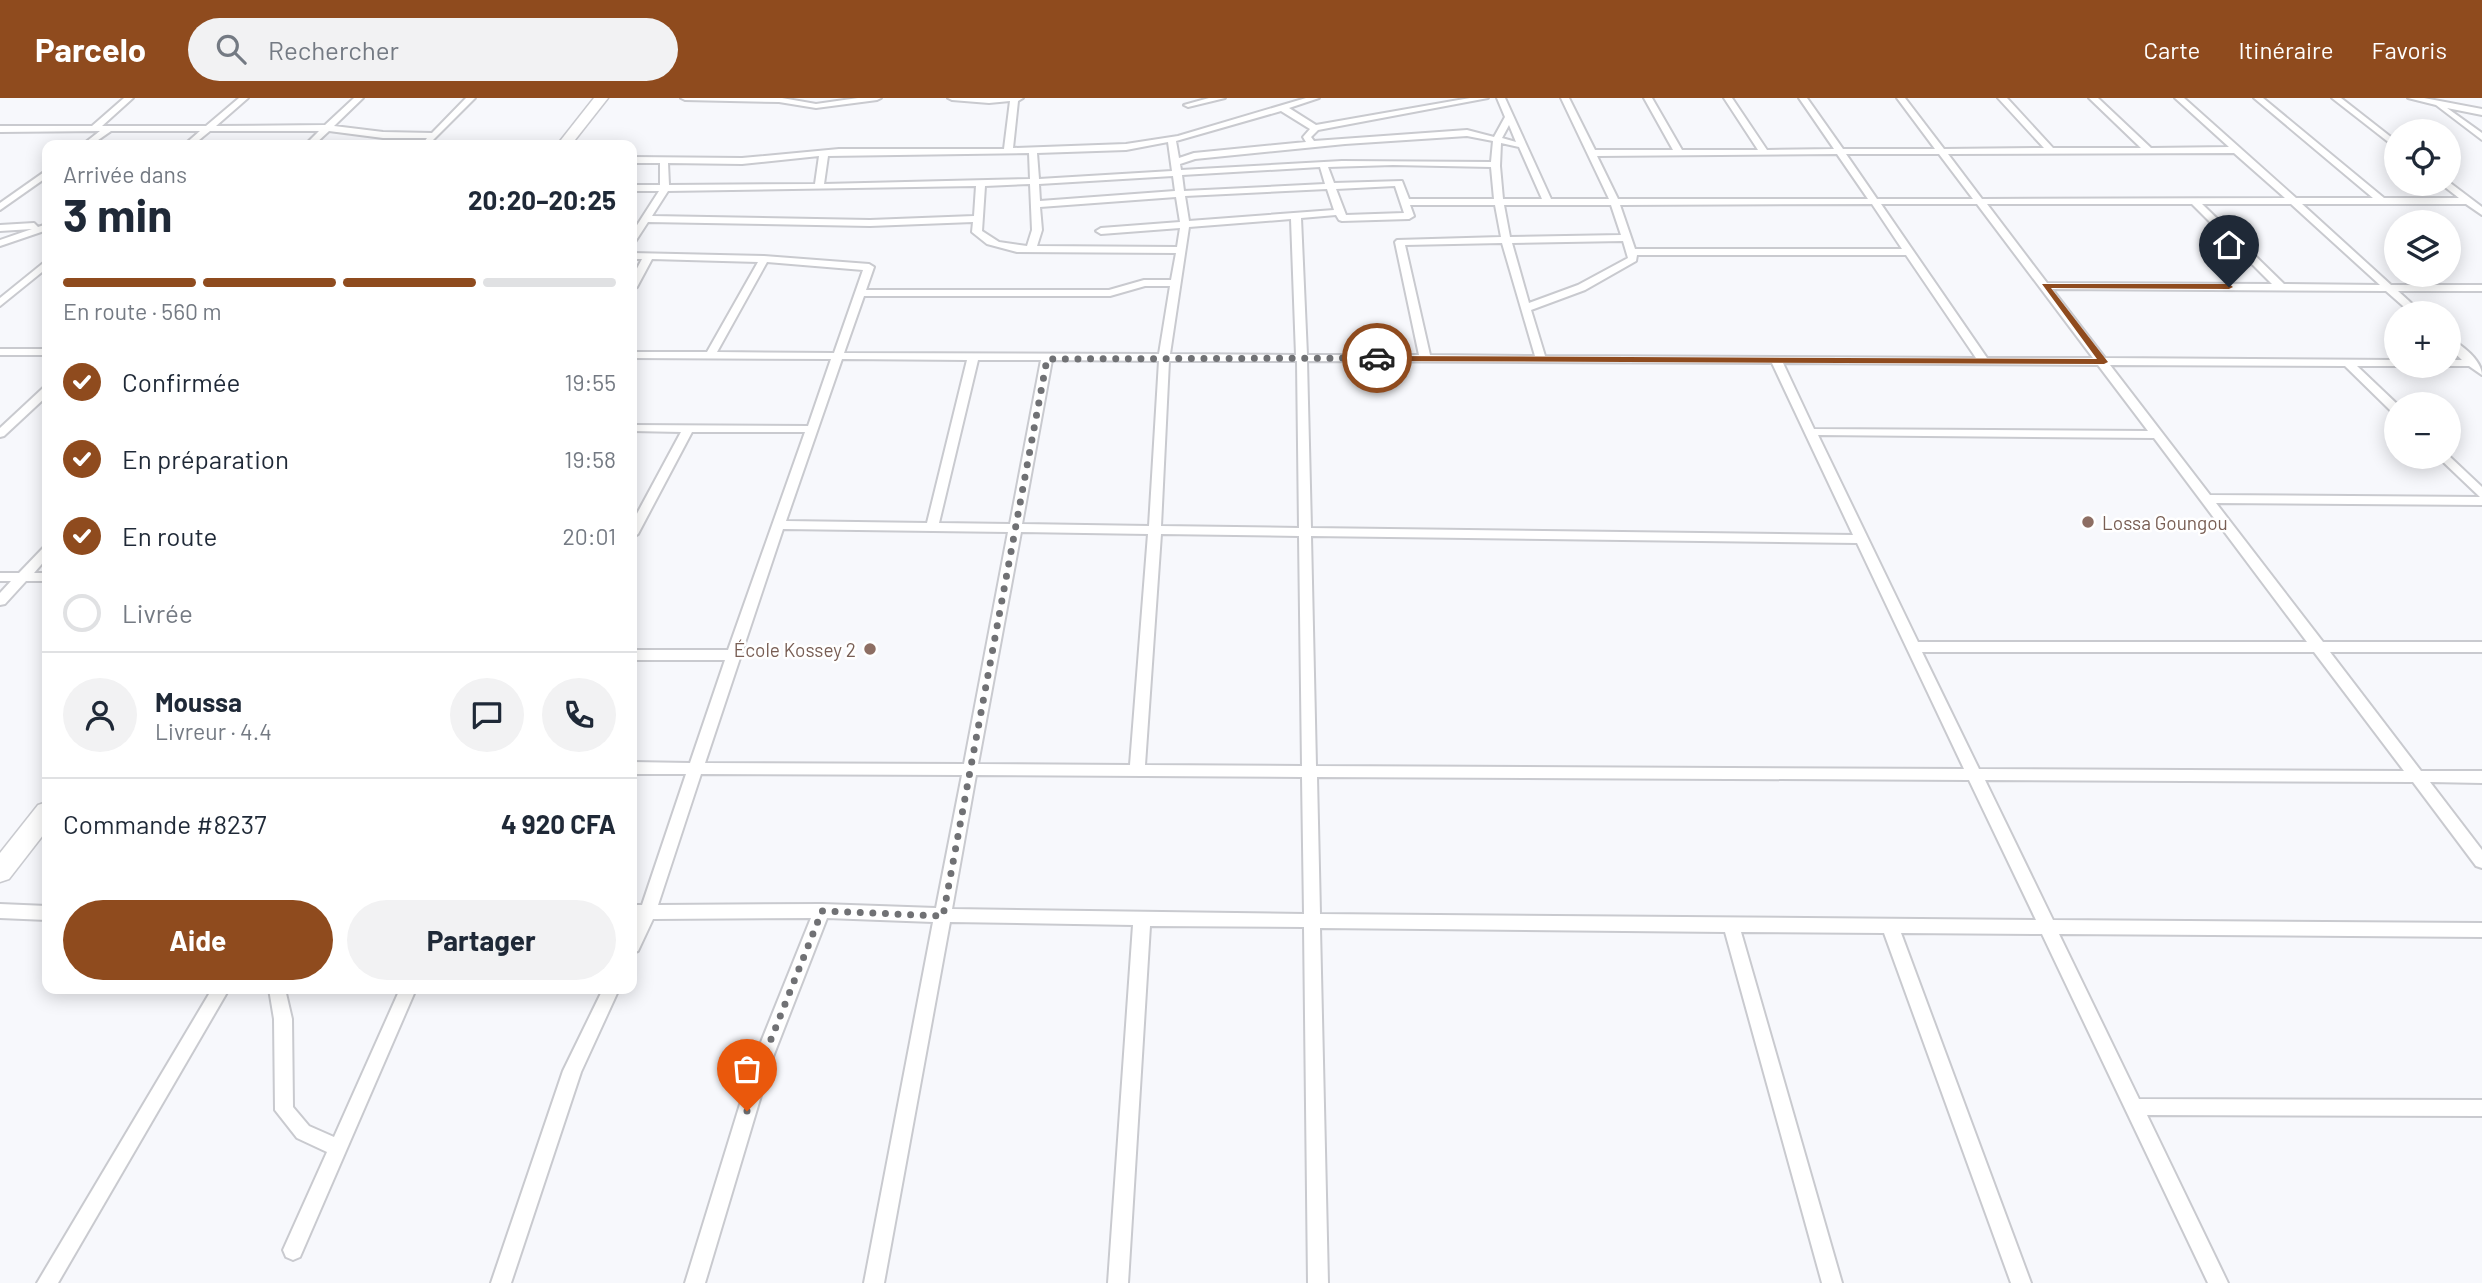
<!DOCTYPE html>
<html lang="fr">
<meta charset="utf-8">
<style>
body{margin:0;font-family:Barlow,sans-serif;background:#f2f2f3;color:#1f2937;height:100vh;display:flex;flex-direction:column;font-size:26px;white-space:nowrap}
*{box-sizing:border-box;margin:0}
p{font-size:23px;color:#747a83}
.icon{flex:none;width:38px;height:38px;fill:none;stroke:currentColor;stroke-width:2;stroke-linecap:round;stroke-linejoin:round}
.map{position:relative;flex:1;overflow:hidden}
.side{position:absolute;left:42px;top:42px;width:595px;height:854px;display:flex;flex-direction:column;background:#fff;border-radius:14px;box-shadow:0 4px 18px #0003}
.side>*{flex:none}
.controls{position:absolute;left:2384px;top:21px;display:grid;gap:14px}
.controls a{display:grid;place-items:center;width:77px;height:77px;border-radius:50%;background:#fff;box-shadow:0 4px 18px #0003;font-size:35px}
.pin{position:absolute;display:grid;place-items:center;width:60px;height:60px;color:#fff;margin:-72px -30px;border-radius:50% 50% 50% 0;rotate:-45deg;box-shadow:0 0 7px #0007}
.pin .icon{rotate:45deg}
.courier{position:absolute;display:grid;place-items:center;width:70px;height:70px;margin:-35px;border:5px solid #8f4b1e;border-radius:50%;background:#fff;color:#222;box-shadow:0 2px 9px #0007}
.overview em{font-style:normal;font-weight:700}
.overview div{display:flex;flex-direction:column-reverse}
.overview{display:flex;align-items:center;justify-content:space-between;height:119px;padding:0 21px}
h1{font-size:46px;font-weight:700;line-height:52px}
.bar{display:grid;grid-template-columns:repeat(4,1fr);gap:10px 7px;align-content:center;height:84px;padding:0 21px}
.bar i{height:9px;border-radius:5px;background:#e0e1e3}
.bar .selected{background:#8f4b1e}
.bar p{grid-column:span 4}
.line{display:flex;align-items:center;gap:18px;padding:0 21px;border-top:2px solid #e0e1e3}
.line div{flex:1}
.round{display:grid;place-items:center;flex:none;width:74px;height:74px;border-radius:37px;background:#f2f2f3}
ol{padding:0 21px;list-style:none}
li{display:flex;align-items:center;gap:21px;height:77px}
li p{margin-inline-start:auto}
li .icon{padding:7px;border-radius:50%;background:#8f4b1e;color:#fff;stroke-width:4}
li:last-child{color:#747a83}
li i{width:38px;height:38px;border:4px solid #e0e1e3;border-radius:50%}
.cta{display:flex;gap:14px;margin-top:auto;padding:14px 21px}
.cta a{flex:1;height:80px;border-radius:42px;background:#8f4b1e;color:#fff;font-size:28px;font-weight:700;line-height:80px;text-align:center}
.cta a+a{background:#f2f2f3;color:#1f2937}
header{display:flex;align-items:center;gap:42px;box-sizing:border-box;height:98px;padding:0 35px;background:#8f4b1e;color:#fff}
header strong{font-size:33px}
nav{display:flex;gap:38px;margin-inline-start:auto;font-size:24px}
.search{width:490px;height:63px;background:#f2f2f3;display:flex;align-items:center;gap:18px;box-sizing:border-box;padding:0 24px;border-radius:38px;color:#747a83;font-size:26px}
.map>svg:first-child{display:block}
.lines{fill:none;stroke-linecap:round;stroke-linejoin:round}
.street-casing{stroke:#c9cacf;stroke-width:4}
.primary-casing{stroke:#c9cacf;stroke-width:3}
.street{fill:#fff;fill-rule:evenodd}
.primary{fill:#fff;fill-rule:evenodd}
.route{fill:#8f4b1e}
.done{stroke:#707174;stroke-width:7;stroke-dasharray:0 12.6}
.education-dot{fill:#8d6e63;stroke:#fff;stroke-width:2.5}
.labels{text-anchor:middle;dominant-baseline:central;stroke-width:5;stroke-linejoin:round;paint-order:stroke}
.education-label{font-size:19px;fill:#785e54;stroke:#fff;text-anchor:start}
</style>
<header>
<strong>Parcelo</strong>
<div class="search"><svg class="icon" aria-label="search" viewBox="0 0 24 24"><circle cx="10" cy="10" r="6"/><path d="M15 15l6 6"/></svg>Rechercher</div>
<nav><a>Carte</a><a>Itinéraire</a><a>Favoris</a></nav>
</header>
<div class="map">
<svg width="2482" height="1185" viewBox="0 0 2482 1185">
<rect width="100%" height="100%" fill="#f7f8fc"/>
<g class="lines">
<g class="street-casing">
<g id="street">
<path d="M124,0h9l-31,28h104l33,-28h9l-32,28 109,-1 29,-27h9l-29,28 49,6 49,1 34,-35h9l-47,47 -4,-3 3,-4h-44l-54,-7 -15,14h-9l14,-14h-109l-17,14h-9l16,-14h-89l-20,14h-9l18,-14 -100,1v-6h92z"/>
<path d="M681,0h101l34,6 42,-6h23l-4,2 -61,8 -37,-6 -94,-2z"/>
<path d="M948,0h75l-5,3 -5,47 113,-4 52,-8 128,-38h13l-30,10 27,17 154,-27h18l-170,32 -7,7 3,4 153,-11 27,7 11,-20 -8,-19h8l46,101h58l-48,-101h8l26,52h78l-29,-52h8l30,52h76l-34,-52h8l35,52 67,-1 -35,-51h8l36,51h92l-38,-51h8l39,51 100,-1 -46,-50h9l46,50h88l-52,-50h9l53,50 78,-1 -54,-49h9l112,100h77l-119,-100h9l121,100h75l-18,-14 8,-2 33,25v8l-16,-11h-164l89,81h91v6h-84l24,22h-11l-25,-22 -334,-2 53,69 291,2v6h2h-41l40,38 -1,9 -4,-1 -47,-46 -235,-1 100,130 270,2 -42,-40h10v-2l34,32v18l-266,-2 107,139h159v10h-152l91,119h61v12l-52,-1 52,68v18l-6,-2 -63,-84 -428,-2 68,140 429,3v14l-423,-3 80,165 343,1v16l-335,-1 81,168h-20l-166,-349 -141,-1 130,350h-20l-127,-350 -143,-1 101,351h-20l-97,-351 -405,-4 8,355h-20l-4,-356 -154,-1 -22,357h-20l25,-358 -183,-3 -66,361h-20l69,-361 -106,-4 -56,144 -66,221h-20l68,-221 58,-144 -158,1 -15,32 -6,2v-24l4,-10h-4v-14h10l44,-131h-54v-12l58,1 35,-103h-93v-10h96l77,-218h-113l-54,102 -6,4v-15l49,-91 -49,-1v-6l176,1 23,-67 -199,-1v-6h75l51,-90 -106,-3 -15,28 -5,3v-12l10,-19h-10v-6l132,3 105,8 5,3 -8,23h243l35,-10h27l5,-27 -159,-1 -30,-8 -15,-12 1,-10 -103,4 -222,-4 -13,20 -3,1v-10l27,-42h-27v-6h28v-22h-28v-6l110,1 97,-9h165l6,-48 -21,2 -37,-3zM1281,13l29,18 -7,8 3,5 -112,11 -15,5 -3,-17zM1509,27l7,17 -14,-4zM1467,38l26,5 -2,21 -149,-1 -161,9 -1,-6 15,-5 150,-15zM1168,44l4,29 -133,8 -2,-26 89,-3zM1501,45l18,4 23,52h-39l-3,-33zM1029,55l1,26 -206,5 4,-28zM2234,55l51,45 -303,1 -34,-45zM1837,56l31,45h-250l-21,-43zM1846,56h93l34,45h-96zM819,58l-4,28 -146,1 -1,-22 74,1zM1393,67l98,2 3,32h-85l-7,-18 -68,2 -6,-16zM1320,69l5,17 -141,7 -2,-16zM1173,78l2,15 -135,10 -1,-17zM1030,86l2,46 -5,16 -28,-4 -17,-11 3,-45zM976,88l-2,30 -104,4 -218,-4 16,-25zM1395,88l9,27 -58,2 -10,-26zM1327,91l7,21 -145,11 -4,-25zM1176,99l4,25 -79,6 -5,3 5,3 79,-6 -3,19 -140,-1 5,-16 -2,-23zM1872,106l30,45h-267l-15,-44zM1881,106h96l116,154h-106zM1987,106h205l80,80 -225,-1zM2202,106h89l89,81 -96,-1zM1410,107h85l6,32 -104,3 -2,2 24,113h-112l-6,-137 35,-3 3,5 3,1 67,-2 5,-3zM1504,107h107l10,30 -111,2zM1291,121l5,136 -126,-1 19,-127zM1623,143l5,17 -50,27 -49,18 -17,-60zM1502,145l33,113 -105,-1 -25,-110zM1637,157h269l70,103 -431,-2 -14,-46 54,-20 51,-29zM767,164l96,8 -29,83 -117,-1zM1145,188h25l-11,68 -315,-1 20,-57h246zM842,261l125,1 -40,163 -141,-2zM978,262h63l-31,164 -71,-1zM1052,262l107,1 -10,165 -127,-2zM1169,263h128l2,167 -138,-2zM1307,263l465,2 81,172 -542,-7zM1783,265l315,2 50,66 -334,-2zM1818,337l336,3 153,204h-389zM783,431l225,3 -44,232 -259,-1zM1021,434l127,2 -18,231 -152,-1zM1161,436l138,2 3,230 -157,-1zM1311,438l546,7 107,226 -648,-3zM1922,554h392l90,119 -425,-2zM701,676l261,1 -26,133 -114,-4 -164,1zM976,677l326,2 2,137 -352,-5zM1317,679l652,3 67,140 -716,-6z"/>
<path d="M1209,0h16l-37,9 -4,-2z"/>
<path d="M2332,0h9l55,43v7z"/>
<path d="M2408,0h16l58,11v6l-35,-7 35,25v7l-46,-35z"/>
<path d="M47,72v7l-47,33v-7z"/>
<path d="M34,125l4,4 9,-3v6l-47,16v-6l32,-11 -32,2v-6z"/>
<path d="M47,162v8l-47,38v-8z"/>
<path d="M2448,240c14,6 34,23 34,37l-13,-9h-23h2v-6h14l-14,-13z"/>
<rect x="0" y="251" width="47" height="6"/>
<path d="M47,289v9l-43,40 -4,1v-9l43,-40z"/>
<path d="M47,449v11l-13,15h13v8h-21l-21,23 -5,1v-12l11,-12h-11v-8h19l24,-25z"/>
<path d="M0,806l47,2v14l-47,-2z"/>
<path d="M212,891h17l-171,294h-21z"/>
<path d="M269,891h16l7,30 1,88 16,19 25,11 66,-148h16l-116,268 -7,3 -7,-3 -3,-7 44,-98 -30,-14 -22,-28 -1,-91z"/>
<path d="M603,891h16l-38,83 -70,211h-20l72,-212z"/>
</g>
</g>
<g class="primary-casing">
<g id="primary">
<path d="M594,0h14l-37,47h-14z"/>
<path d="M47,704v28l-38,49 -9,3v-29l38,-48z"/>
</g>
</g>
<use href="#street" class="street"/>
<use href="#primary" class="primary"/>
</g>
<path class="route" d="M2042,186h187l4,3 -4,2 -178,-1 57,74 -4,2 -727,-3 -4,-3 4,-2 720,3z"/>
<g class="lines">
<path class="done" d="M747,1013l15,-49 60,-151 121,5 104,-557 330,-1"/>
</g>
<g class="education-dot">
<circle cx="2088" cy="424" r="7"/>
<circle cx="870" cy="551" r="7"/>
</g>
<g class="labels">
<g class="education-label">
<text x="2102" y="424">Lossa Goungou</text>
<text x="856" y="551" text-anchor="end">École Kossey 2</text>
</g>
</g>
</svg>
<div class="controls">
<a><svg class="icon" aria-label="locate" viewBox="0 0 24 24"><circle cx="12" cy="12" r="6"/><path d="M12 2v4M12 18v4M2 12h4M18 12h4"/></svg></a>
<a><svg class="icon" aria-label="layers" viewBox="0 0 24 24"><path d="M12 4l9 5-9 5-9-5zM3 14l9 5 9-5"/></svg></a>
<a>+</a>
<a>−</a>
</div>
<div class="pin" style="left:747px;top:1013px;background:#ea580c"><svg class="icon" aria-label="bag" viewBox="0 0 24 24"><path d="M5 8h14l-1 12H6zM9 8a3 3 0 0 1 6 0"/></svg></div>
<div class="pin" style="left:2229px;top:189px;background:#1f2937"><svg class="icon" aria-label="home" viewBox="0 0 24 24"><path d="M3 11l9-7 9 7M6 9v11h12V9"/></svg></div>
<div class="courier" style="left:1377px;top:260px"><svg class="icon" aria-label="car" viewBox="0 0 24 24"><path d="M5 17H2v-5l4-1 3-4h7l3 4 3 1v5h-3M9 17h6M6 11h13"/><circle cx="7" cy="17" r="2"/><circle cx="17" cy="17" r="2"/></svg></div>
<section class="side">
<div class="overview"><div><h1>3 min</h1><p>Arrivée dans</p></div><em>20:20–20:25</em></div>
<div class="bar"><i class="selected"></i><i class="selected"></i><i class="selected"></i><i></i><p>En route · 560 m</p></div>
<ol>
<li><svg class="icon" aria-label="check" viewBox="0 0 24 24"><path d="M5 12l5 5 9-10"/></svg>Confirmée<p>19:55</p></li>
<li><svg class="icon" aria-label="check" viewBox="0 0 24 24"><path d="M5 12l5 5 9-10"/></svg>En préparation<p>19:58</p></li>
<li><svg class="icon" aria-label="check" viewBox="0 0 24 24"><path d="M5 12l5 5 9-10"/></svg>En route<p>20:01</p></li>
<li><i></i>Livrée</li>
</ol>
<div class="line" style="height:126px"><a class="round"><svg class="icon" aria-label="person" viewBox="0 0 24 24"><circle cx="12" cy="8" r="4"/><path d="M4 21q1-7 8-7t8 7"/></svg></a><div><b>Moussa</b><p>Livreur · 4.4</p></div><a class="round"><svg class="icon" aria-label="chat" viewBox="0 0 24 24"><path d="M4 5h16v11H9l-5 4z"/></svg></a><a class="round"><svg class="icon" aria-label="phone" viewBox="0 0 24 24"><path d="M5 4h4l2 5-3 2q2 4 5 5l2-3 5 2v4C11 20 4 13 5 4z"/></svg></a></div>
<div class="line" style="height:91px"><div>Commande #8237</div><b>4 920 CFA</b></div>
<div class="cta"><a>Aide</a><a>Partager</a></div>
</section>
</div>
